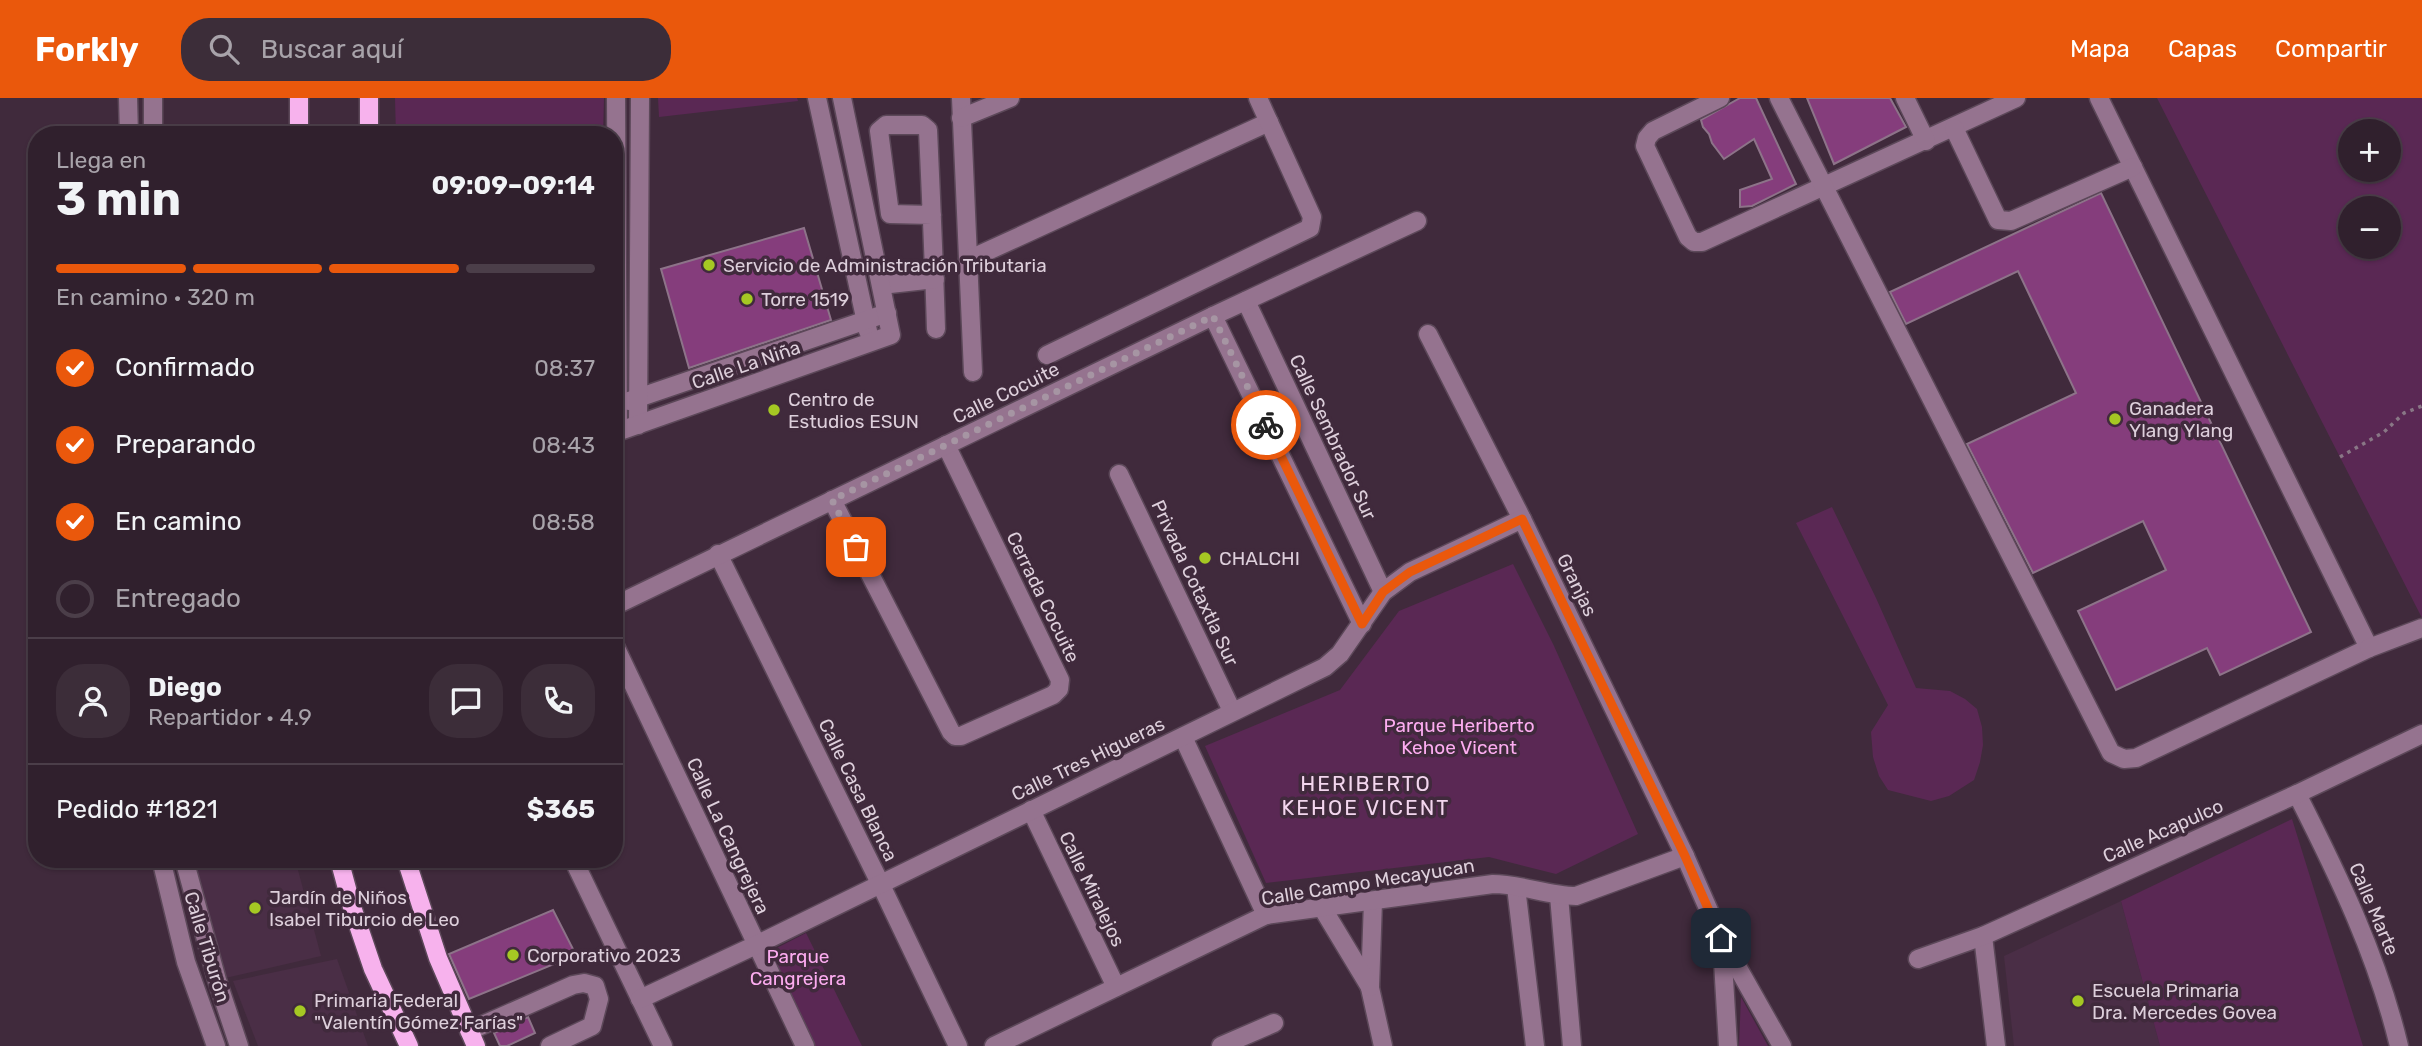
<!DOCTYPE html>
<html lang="es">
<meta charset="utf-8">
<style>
body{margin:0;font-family:Rubik,sans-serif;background:#3c2d39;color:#f1f3f6;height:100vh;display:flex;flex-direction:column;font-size:26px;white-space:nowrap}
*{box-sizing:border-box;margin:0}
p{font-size:23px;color:#a8a3aa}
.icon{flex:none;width:38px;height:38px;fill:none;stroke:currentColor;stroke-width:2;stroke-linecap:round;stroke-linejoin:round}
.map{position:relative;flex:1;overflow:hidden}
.sheet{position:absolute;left:28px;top:28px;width:595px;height:742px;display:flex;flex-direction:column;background:#30202d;border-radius:28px;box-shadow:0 2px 5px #0004,0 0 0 2px #4b3e49}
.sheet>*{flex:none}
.buttons{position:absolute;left:2338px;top:21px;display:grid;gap:14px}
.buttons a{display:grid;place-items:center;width:63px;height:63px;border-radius:50%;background:#30202d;box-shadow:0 2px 5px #0004,0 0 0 2px #4b3e49;font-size:35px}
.pin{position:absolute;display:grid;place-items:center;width:60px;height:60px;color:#fff;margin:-30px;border-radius:14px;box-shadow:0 4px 10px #0006}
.courier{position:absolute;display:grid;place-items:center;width:70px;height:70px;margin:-35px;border:5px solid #ea580c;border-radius:50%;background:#fff;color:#222;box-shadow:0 2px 9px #0007}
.overview em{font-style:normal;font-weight:700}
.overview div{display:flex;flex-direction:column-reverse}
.overview{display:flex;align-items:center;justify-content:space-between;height:119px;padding:0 28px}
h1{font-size:46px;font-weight:700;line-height:52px}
.bar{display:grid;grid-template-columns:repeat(4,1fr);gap:10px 7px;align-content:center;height:84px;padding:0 28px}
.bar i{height:9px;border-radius:5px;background:#4b3e49}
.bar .active{background:#ea580c}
.bar p{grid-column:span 4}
.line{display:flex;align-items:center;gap:18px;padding:0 28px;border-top:2px solid #4b3e49}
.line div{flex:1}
.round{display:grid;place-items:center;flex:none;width:74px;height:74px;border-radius:28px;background:#3c2d39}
ol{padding:0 28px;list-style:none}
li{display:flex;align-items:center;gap:21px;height:77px}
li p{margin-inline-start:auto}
li .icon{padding:7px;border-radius:50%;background:#ea580c;color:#fff;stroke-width:4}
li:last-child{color:#a8a3aa}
li i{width:38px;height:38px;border:4px solid #4b3e49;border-radius:50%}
header{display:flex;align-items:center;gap:42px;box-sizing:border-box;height:98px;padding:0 35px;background:#ea580c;color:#fff}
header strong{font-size:33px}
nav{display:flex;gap:38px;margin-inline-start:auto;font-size:24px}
.search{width:490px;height:63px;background:#3c2d39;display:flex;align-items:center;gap:18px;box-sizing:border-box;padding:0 24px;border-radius:28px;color:#a8a3aa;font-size:26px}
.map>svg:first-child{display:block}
.built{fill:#4a2e46}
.green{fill:#5a2854;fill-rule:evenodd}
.building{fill:#853d7c;stroke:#8d7389;stroke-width:2}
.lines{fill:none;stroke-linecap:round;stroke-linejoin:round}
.minor-casing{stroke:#5c4859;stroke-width:21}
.major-casing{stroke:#5c4859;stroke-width:21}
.path{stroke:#897786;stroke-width:3.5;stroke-dasharray:3.5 5;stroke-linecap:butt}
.minor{stroke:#95738f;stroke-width:18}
.major{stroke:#f7b2ed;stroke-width:18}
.done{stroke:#a695a3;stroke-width:7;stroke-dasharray:0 12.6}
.route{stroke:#ea580c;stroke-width:9}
.poi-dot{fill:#a5c823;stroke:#402a3c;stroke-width:2.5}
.labels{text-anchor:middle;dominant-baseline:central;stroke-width:7;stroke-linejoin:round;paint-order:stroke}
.poi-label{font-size:19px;fill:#ddcfdb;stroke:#402a3c;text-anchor:start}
.street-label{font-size:19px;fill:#ddcfdb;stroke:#402a3c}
.park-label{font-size:19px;fill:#fcacf0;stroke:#402a3c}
.neighbourhood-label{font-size:21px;letter-spacing:2px;fill:#f3d6ee;stroke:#402a3c}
</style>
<header>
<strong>Forkly</strong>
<div class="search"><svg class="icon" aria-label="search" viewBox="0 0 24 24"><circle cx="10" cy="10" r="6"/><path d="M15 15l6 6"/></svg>Buscar aquí</div>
<nav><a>Mapa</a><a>Capas</a><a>Compartir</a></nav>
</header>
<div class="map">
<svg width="2422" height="948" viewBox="0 0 2422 948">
<rect width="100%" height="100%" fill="#402a3c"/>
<g class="built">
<path d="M190,761h105l26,97 -100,23z"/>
<path d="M2121,803l39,145h-146l-10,-90z"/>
<path d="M337,861l31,87h-110l-25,-65z"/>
</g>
<g class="green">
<path d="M395,0h209l-1,37h-207z"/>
<path d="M658,0h139l1,3 -139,16z"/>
<path d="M2157,0h265v520zM2350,33h39v39h-39zM2350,110h39v39h-39z"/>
<path d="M1832,409l44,91 40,90 34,3 15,8 12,10 5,18 1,18 -3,17 -6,18 -25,16 -18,5 -43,-11 -9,-14 -6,-19 -2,-25 17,-27 -92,-182z"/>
<path d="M1513,466l41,82 84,188 -82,40 -67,-17 -223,26 -61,-137 135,-56 59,-79z"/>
<path d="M2292,721l71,227h-203l-39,-145z"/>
<path d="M806,835l56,113h-47l-48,-93z"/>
<path d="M1741,899l27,49h-29z"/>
</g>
<g class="building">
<path d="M1740,0h16l40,86 -44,22 -12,1v-17l32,-11 -18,-40 -30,20 -12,-16 -3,-9 -6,-7 -2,-7z"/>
<path d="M1807,0h83l16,29 -72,37z"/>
<path d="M2101,95l210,439 -91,43 -13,-27 -91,42 -38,-79 88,-41 -23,-49 -110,52 -66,-129 109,-51 -58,-122 -112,53 -16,-32z"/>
<path d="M804,130l27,92 -142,48 -28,-99z"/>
<path d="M553,812l23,45 -107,44 -20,-45z"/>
<path d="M528,919l7,16 -28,13h-7l-6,-13z"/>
</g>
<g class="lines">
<g class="minor-casing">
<g id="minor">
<path d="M128,0l1,37"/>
<path d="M153,0v37"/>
<path d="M616,0l2,334"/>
<path d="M817,0l51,233"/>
<path d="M961,0l12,274"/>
<path d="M1720,0l-67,33 -6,7 -2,8 43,91 6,5h8l314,-144"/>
<path d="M1779,0l332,655 13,6 12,-1 233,-110 -270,-550"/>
<path d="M1905,0l21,43"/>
<path d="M961,20l49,-20"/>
<path d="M1954,30l44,92 13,1 122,-54"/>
<path d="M932,117l-42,-1 -11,-83 7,-6h36l6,5c3,66 6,132 8,199"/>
<path d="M968,162l301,-138"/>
<path d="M881,187l54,-6"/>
<path d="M1246,203l137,291"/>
<path d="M1213,218l149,308"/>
<path d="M1428,236l94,185 163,337 36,82 61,108"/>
<path d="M1047,257l263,-127 2,-11 -54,-119"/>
<path d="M629,303l258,-88"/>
<path d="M638,327l2,-327"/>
<path d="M614,335l277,-98 -49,-237"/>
<path d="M1119,376l113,237"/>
<path d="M832,402l119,232 4,4h6l92,-41 6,-6 1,-9 -114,-235"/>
<path d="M718,456l162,329 78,163"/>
<path d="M614,508l599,-290 204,-95"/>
<path d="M614,546l191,402"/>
<path d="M2369,550l53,-20"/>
<path d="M1183,639l83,178"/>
<path d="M2297,696c42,83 80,161 102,252"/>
<path d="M1031,712l85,177"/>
<path d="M161,761l25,103 30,84"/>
<path d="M184,761l33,121 22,66"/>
<path d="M573,761l90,187"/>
<path d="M1516,789l19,159"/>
<path d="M1559,798l13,150"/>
<path d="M1373,803l-3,87 13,58"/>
<path d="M1323,811l47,78"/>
<path d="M1983,838l13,110"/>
<path d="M1722,847l6,101"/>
<path d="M1918,861l65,-23 314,-142 125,-60"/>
<path d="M640,901l116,-54 569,-278 15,-13 43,-62 27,-20 112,-53"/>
<path d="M469,933l104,-46 11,-2 11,3 4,13 -7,27 -42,20"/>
<path d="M994,948l272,-131 227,-31c28,0 55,12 83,12l109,-40"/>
<path d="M1221,948l53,-23"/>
</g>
</g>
<g class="major-casing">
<g id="major">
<path d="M299,0v37"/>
<path d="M369,0v37"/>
<path d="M339,761l13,48 21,62 36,77"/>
<path d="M406,761l32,99 38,88"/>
</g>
</g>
<path class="path" d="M2340,359l44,-25 20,-19 18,-7"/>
<use href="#minor" class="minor"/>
<use href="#major" class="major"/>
</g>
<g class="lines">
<path class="done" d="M856,449l-24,-47 381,-184 53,109"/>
<path class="route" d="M1266,327l96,199 21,-32 27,-20 112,-53 163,337 36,82"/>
</g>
<g class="poi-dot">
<circle cx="709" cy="167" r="7"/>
<circle cx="747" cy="201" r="7"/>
<circle cx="774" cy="312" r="7"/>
<circle cx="2115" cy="321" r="7"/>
<circle cx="1205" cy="460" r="7"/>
<circle cx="255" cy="810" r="7"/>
<circle cx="513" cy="857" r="7"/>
<circle cx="2078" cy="903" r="7"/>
<circle cx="300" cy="913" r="7"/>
</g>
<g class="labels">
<g class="poi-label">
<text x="723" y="167">Servicio de Administración Tributaria</text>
<text x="761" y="201">Torre 1519</text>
<text x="788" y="301">Centro de<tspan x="788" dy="22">Estudios ESUN</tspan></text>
<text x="2129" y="310">Ganadera<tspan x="2129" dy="22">Ylang Ylang</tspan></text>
<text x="1219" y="460">CHALCHI</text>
<text x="269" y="799">Jardín de Niños<tspan x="269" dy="22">Isabel Tiburcio de Leo</tspan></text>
<text x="527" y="857">Corporativo 2023</text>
<text x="2092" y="892">Escuela Primaria<tspan x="2092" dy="22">Dra. Mercedes Govea</tspan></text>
<text x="314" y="902">Primaria Federal<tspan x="314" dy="22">"Valentín Gómez Farías"</tspan></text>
</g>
<g class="street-label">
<text transform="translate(746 267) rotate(-19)">Calle La Niña</text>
<text transform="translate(1006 295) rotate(-26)">Calle Cocuite</text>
<text transform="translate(1333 339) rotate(65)">Calle Sembrador Sur</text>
<text transform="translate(1195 485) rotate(65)">Privada Cotaxtla Sur</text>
<text transform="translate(1577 487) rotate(64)">Granjas</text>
<text transform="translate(1043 499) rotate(64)">Cerrada Cocuite</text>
<text transform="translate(1088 661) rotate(-26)">Calle Tres Higueras</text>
<text transform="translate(858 692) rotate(64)">Calle Casa Blanca</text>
<text transform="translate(2163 733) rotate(-24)">Calle Acapulco</text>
<text transform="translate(728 738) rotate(65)">Calle La Cangrejera</text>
<text transform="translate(1368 784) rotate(-9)">Calle Campo Mecayucan</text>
<text transform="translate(1092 791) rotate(64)">Calle Miralejos</text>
<text transform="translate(2374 811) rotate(67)">Calle Marte</text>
<text transform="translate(207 849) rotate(73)">Calle Tiburón</text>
</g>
<g class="park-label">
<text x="1459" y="627">Parque Heriberto<tspan x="1459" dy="22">Kehoe Vicent</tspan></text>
<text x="798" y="858">Parque<tspan x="798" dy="22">Cangrejera</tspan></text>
</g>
<g class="neighbourhood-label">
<text x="1366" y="685">HERIBERTO<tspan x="1366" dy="24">KEHOE VICENT</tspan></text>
</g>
</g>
</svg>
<div class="buttons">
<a>+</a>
<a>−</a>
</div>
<div class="pin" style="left:856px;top:449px;background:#ea580c"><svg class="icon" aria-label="bag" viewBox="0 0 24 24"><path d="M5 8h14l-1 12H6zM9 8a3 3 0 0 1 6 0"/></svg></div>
<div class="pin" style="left:1721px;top:840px;background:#1f2937"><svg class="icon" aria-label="home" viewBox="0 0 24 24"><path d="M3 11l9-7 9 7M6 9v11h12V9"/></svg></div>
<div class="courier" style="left:1266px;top:327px"><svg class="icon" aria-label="bike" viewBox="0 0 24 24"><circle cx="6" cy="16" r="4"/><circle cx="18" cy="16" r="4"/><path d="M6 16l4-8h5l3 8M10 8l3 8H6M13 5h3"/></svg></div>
<section class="sheet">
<div class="overview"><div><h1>3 min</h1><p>Llega en</p></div><em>09:09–09:14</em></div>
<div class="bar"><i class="active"></i><i class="active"></i><i class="active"></i><i></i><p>En camino · 320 m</p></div>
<ol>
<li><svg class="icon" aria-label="check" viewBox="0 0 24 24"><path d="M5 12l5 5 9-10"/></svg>Confirmado<p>08:37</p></li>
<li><svg class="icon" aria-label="check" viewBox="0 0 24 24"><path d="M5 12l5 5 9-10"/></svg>Preparando<p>08:43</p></li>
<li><svg class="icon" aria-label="check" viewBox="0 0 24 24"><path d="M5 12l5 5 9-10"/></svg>En camino<p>08:58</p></li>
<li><i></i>Entregado</li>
</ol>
<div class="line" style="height:126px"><a class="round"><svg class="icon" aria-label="person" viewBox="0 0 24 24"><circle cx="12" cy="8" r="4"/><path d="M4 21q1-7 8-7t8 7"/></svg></a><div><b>Diego</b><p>Repartidor · 4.9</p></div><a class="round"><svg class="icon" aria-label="chat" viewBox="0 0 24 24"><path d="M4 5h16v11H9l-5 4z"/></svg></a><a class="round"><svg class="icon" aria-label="phone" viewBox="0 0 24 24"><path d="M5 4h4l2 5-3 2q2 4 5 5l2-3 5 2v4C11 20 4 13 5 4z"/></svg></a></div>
<div class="line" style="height:91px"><div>Pedido #1821</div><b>$365</b></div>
</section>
</div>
